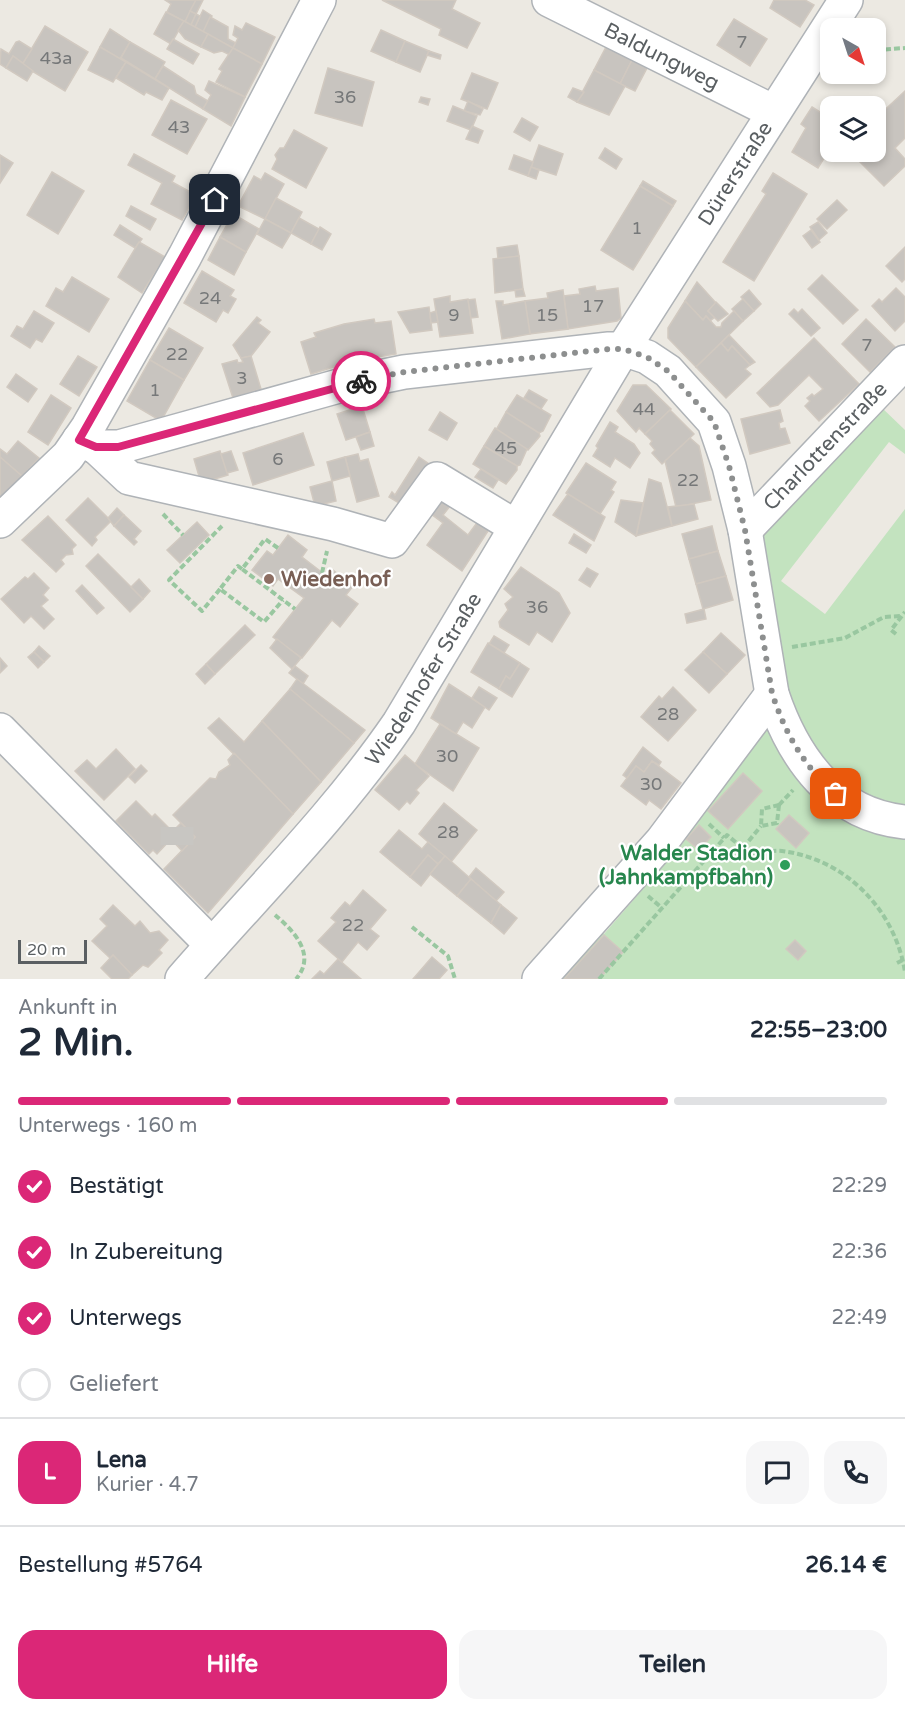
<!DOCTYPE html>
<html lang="de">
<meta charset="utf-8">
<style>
body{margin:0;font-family:"Varela Round",sans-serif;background:#f6f6f7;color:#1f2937;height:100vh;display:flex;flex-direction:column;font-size:22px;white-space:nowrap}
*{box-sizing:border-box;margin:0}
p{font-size:20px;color:#747a83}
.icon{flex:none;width:33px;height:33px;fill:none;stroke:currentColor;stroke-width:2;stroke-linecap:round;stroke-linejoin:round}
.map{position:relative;height:979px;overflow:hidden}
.sheet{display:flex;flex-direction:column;background:#fff;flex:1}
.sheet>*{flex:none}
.needle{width:39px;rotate:141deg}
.controls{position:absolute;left:820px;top:18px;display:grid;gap:12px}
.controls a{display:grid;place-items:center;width:66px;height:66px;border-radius:12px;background:#fff;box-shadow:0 3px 9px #0003;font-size:30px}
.scale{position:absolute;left:18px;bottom:15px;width:69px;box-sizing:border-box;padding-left:6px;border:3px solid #5a5f62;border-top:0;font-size:16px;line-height:21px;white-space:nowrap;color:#5a5f62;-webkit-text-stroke:4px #fff;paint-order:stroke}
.pin{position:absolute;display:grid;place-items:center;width:51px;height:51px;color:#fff;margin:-26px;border-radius:12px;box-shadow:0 3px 9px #0006}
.courier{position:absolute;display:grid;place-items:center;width:60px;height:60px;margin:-30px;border:4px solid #db2777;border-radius:50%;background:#fff;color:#222;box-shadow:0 2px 8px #0007}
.overview em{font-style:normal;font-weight:700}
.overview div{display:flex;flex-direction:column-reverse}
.overview{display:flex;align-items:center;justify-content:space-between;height:102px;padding:0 18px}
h1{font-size:39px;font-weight:700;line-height:45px}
.bar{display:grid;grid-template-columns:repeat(4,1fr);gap:9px 6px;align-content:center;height:72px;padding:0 18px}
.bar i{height:8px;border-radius:4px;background:#e0e1e3}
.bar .on{background:#db2777}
.bar p{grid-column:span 4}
.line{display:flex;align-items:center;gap:15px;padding:0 18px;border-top:2px solid #e0e1e3}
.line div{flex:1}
.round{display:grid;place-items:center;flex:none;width:63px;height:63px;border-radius:18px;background:#f6f6f7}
ol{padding:0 18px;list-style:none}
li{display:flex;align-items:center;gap:18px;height:66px}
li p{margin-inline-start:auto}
li .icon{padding:6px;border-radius:50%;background:#db2777;color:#fff;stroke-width:4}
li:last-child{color:#747a83}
li i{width:33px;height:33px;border:3px solid #e0e1e3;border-radius:50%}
.cta{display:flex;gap:12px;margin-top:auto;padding:12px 18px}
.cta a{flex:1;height:69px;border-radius:18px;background:#db2777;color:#fff;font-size:24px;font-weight:700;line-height:69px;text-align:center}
.cta a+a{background:#f6f6f7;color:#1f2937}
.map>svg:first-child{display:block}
.green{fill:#c3e3bf}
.building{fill:#c8c4bf;stroke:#d1c9c0;stroke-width:1.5}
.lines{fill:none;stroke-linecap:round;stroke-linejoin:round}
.minor-tunnel{stroke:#c8c6c2;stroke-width:33;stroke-dasharray:33 16;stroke-linecap:butt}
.minor-casing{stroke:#afb3b7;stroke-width:36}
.path{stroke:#99c7a0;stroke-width:4;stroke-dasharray:6 3;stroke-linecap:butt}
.minor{stroke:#fff;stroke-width:33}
.done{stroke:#8d8f8f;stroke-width:6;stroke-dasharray:0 10.8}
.route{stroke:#db2777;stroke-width:8}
.education-dot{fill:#8d6e63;stroke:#fff;stroke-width:2}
.leisure-dot{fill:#2e9e5b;stroke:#fff;stroke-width:2}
.labels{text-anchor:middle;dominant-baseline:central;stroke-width:4.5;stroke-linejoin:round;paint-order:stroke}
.number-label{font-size:18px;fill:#767879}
.street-label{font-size:21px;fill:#5a5f62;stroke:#fff}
.education-label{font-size:21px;font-weight:bold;fill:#785e54;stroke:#fff;text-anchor:start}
.leisure-label{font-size:21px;font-weight:bold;fill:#27864d;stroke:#fff;text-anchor:end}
</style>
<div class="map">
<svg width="905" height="979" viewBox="0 0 905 979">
<rect width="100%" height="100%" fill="#ece9e2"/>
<path class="green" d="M880,406l25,24v24l-16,-12 -108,139 44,33 80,-105v470h-350l43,-49 6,4 82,-95 -5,-4 101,-166 -28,-128z"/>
<g class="building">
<path d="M165,0h31l-11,22 -18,-10 4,-8z"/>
<path d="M196,0h7l-7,14 -6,-3z"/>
<path d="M382,0h74l-4,9 28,14 -13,25 -28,-13 2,-6z"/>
<path d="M774,0h31l9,5 -14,22 -30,-19z"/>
<path d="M203,10l9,6 -9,16 -8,-5z"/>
<path d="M190,11l6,3 -5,11 -6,-3z"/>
<path d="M166,12l18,9 -13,23 -17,-10z"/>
<path d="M196,14l4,2 -5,11 -4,-2z"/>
<path d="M210,17l18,10v12l8,4 -3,5 -30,-16z"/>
<path d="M734,19l33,20 -17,27 -33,-21z"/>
<path d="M184,21l24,13 -7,13 -16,-8 -7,-9z"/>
<path d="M246,23l29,14 -13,27 -29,-16 5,-10 -5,-3 2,-9 7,4z"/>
<path d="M45,26l43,26 -23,39 -43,-26z"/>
<path d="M110,29l20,13 -10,17 -20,-12z"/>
<path d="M381,30l24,11 -9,21 -25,-11z"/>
<path d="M208,34l25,14 -3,7 -8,-4 -8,2 -13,-6z"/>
<path d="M173,39l26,15 -6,10 -26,-15z"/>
<path d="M19,41l13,8 -9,14 -10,-7 -7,12 -6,-4 1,-15 8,5 7,-12z"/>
<path d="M405,41l24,10 -9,21 -24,-10z"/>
<path d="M130,42l35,20 -10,17 -34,-21z"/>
<path d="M100,47l26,15 -13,20 -25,-12z"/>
<path d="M606,47l26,13 -12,24 -26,-14z"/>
<path d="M233,48l29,16 -17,33 -29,-15 6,-11 -3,-2z"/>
<path d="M429,51l12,4 -1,4 -13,-4z"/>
<path d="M13,56l20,15 -6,10 -21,-13z"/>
<path d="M632,60l15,8 -12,23 -15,-7z"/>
<path d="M126,62l43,26 -7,12 -16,-8 -2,3 -28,-17z"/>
<path d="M163,66l31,20 2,8 12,7 -5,8 -48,-30z"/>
<path d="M328,68l46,14 -12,44 -47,-13z"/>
<path d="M594,70l31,16 -16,29 -32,-13z"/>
<path d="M472,73l26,10 -11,26 -26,-10z"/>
<path d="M209,81l36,16 -14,29 -28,-17 8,-14 -6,-5z"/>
<path d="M573,88l11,4 -7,10 -9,-5z"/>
<path d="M905,91v47l-10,10 10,11v7l-21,20 -34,-34h26v-34z"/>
<path d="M421,97l9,2 -2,6 -9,-3z"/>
<path d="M171,100l36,19 -20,35 -35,-19z"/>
<path d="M468,101l15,8 -3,6 -16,-4z"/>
<path d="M453,106l24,10 -6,14 -24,-9z"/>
<path d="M812,107l19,12v28l-13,21 -26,-16 14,-24 -5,-4z"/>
<path d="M522,118l16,9 -8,14 -16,-9z"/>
<path d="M472,126l11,5 -5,12 -12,-4z"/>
<path d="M294,130l33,18 -21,40 -34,-19 5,-10 -2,-4 5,-7h4z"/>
<path d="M539,145l24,9 -7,21 -25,-8z"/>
<path d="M605,148l17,11 -6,10 -17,-11z"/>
<path d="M134,154l41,22 -3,6 24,13 -14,25 -31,-16 11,-21 -34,-18z"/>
<path d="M0,155l13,8 -13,20z"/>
<path d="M514,155l19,7 -5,14 -19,-7z"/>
<path d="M531,167l8,3 -3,9 -8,-3z"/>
<path d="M52,172l32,19 -26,43 -31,-19z"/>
<path d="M265,173l19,11 -19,35 -27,-13 16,-30 7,4z"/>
<path d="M773,173l34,21 -53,87 -31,-19 43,-68 -4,-3z"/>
<path d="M643,181l33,20 -3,5 -33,-20z"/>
<path d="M640,186l33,20 -40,64 -32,-20z"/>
<path d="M276,198l26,14 -11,21 -26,-14z"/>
<path d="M837,200l10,10 -20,19 -10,-10z"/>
<path d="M131,206l25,13 -6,11 -24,-14z"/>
<path d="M233,214l26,15 -13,23 -26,-15z"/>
<path d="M299,218l20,11 -8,15 -20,-11z"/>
<path d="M265,219l26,14 -9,15 -25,-14z"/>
<path d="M818,222l9,11 -8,7 -9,-13z"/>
<path d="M120,225l22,14 -7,9 -21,-13z"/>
<path d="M320,227l11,7 -9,16 -11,-6z"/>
<path d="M811,230l9,12 -8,6 -9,-12z"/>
<path d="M220,237l26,15 -12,23 -26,-15z"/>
<path d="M139,242l26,15 -23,36 -24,-16z"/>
<path d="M517,245l2,11 -21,3 -1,-11z"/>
<path d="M905,247v32l-3,3 -16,-16z"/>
<path d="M519,256l4,33 -28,4 -2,-34z"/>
<path d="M202,271l32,19 -4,6 6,3 -8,14 -5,-3 -7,12 -32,-19z"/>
<path d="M822,275l36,35 -15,14 -35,-35z"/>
<path d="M72,277l37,22 -20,33 -43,-26 10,-18 7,4z"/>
<path d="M697,282l19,21 -8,8 7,6 -5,4 -4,-5 -3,4 -18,-19z"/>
<path d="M595,286l1,5 22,-3 3,30 -4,3 -49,8 -4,-33 16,-2 -1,-5z"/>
<path d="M896,288l9,9v24l-10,10 -23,-25 7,-7 3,3z"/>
<path d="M523,289l2,7 -9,1 -1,-7z"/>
<path d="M563,290l5,39 -38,5 -5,-33 23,-3 -1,-5z"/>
<path d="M749,290l12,14 -7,7 -13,-14z"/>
<path d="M450,296v6l18,-3 5,34 -33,4 -6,-38z"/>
<path d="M475,299l3,18 -7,1 -3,-18z"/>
<path d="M743,299l11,12 -11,10 -11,-12z"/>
<path d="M496,301h7v4l22,-4 5,33 -28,5z"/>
<path d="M685,301l18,19 3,-4 10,11h5l1,-4 12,-12 9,10 -47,46 -28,-29v-10z"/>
<path d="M716,302l12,12 -10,7 -10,-10z"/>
<path d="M429,307l3,23 -22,3 -12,-21z"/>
<path d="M794,309l4,4 4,-4 18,19 -9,8 -22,-22z"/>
<path d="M34,311l20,12 -12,19 -6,-3 -6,9 -19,-12 6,-10 6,3z"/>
<path d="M436,311l2,11 -7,1 -1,-10z"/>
<path d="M257,317l4,3 -3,3 12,9 -19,24 -10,2 -8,-13z"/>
<path d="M374,319l1,4 16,-2 5,33 -43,7 -42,13 -10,-32 15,-5 -2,-4 30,-9z"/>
<path d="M866,319l29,28 -25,25 -28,-28z"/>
<path d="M169,328l34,20 -19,32 -34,-20z"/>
<path d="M729,335l26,27 -5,3 -18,-19 -4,5 -7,-8z"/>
<path d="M814,338l45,46 -40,37 -14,-15 5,-5 -3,-3 5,-4 2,2 9,-7 -14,-14 -31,30 -8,2 -13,-14z"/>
<path d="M721,343l7,8 4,-5 18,19 -5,4 6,5 -25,24 -30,-31z"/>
<path d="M78,356l19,11 -18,29 -19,-12z"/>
<path d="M251,356l10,33 -28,9 -11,-34 15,-4 1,3 5,-1 -2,-4z"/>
<path d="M150,360l34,20 -23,41 -34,-20z"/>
<path d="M16,374l21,15 -9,13 -21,-15z"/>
<path d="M633,385h13l25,24 -26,25 -6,-6 -3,4 -19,-21z"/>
<path d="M529,390l18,10 -6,9 -17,-11z"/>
<path d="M51,395l20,13 -23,37 -20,-13z"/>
<path d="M517,395l34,20 -8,16 -4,2 -33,-21z"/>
<path d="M362,406l8,26 -24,8 -9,-26z"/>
<path d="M670,410l24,24 -32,30 -10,-11 3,-3 -5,-6 2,-3 -7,-7z"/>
<path d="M780,410l3,11 -4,2 1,6 5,-1 5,15 -40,11 -9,-35z"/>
<path d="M440,412l17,11 -10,17 -18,-10z"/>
<path d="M506,412l33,21 1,3 -12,14 -32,-20z"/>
<path d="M610,422l8,5 -3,5 19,12 6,9 -10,15 -15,-10 -5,9 -17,-11 5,-8 -2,-2z"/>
<path d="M495,428l32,21 -7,16 -3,1 -33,-20z"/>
<path d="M370,432l4,14 -13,4 -5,-13z"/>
<path d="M303,433l11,32 -61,20 -10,-32z"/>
<path d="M690,438l9,8 12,54 -35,7 -11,-46z"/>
<path d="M18,441l21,17 -17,18 -22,-19v-8l7,5z"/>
<path d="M484,446l33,20v4l-11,14 -33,-20z"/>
<path d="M220,451l8,24 -27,8 -7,-24z"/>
<path d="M231,451l7,19 -11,3 -6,-19z"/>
<path d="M358,454l2,7 8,-2 11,37 -22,6 -12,-45z"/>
<path d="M0,457l22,19 -22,21z"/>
<path d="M345,457l5,19 -18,5 -5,-19z"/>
<path d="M419,457l16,11 -26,41 -20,-12 3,-5 3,3z"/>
<path d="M586,463l30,19 -5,8 3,2 -14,22 -34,-21z"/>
<path d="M481,469l17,11 -5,8 -18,-11z"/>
<path d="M649,479l12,4 11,43 -36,10z"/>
<path d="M332,481l4,20 -21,5 -5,-19z"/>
<path d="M438,489l16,12 -11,14 25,20 11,-15 11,8 -28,43 -35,-26 16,-22 -20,-15z"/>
<path d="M568,494l37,23 -11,24 -41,-26z"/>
<path d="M88,498l23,23 -16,16 2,3 -5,6 -26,-26z"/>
<path d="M621,500l22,3 -7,33 -21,-14z"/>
<path d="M694,504l4,15 -26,7 -4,-19z"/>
<path d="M117,508l7,7 -10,11 -6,-8z"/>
<path d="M124,515l17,16 -7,8 3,3 -3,3 -20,-19z"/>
<path d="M48,516l28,29 -4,4 1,5 -7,1 -5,5 3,4 -8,8 -34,-32z"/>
<path d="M197,522l12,13 -29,28 -13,-13z"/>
<path d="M712,526l6,25 -29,8 -7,-25z"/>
<path d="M574,534l17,11 -5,8 -17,-10z"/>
<path d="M288,535l19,15 -5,7 26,20 5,-7 20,16 -7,9 12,9 -18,23 -8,-7 -30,38 -29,-21 31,-39 -26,-19 -5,7 -21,-16 15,-19 6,4z"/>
<path d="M718,551l8,25 -30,8 -7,-25z"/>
<path d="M98,554l45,45 -13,13 -44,-46z"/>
<path d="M521,567l38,26 11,20 -18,29 -15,-10 -8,13 -29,-18 -1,-5 9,-12 -3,-6 8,-7 -9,-8z"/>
<path d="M587,568l11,6 -8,13 -11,-7z"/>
<path d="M34,573l15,15 -6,7 5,5 -7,6 13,13 -10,10 -13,-13 -7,7 -23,-24 24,-22 3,2z"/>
<path d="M726,576l7,24 -30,9 -7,-25z"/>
<path d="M139,579l11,12 -7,8 -12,-12z"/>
<path d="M82,585l22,23 -7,6 -21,-23z"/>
<path d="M704,609l2,10 -19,4 -2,-9z"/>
<path d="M245,625l10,10 -40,39 -9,-10z"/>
<path d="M721,633l24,22 -18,19 -24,-22z"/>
<path d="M494,636l15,9 -5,8 -15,-9z"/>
<path d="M277,639l24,19 -9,11 -22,-21z"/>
<path d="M488,643l32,20 -10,16 -4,-3 -7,13 -28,-17z"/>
<path d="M39,646l11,10 -6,6 -10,-10z"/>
<path d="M34,652l10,10 -6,6 -10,-11z"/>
<path d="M703,652l24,22 -18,19 -24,-23z"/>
<path d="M0,658l7,8 -7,7z"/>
<path d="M520,663l9,6 -17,28 -13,-8 7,-13 4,3z"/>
<path d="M206,664l9,10 -10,10 -9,-10z"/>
<path d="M295,666l13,10 -5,8 -14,-11z"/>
<path d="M297,679l68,51 -11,13 -64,-54z"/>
<path d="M449,684l36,23 -13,21 -9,-6 -7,12 -25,-16z"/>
<path d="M479,687l18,11 -8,12 -17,-12z"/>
<path d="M673,687l23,23 -28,31 -27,-24 18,-21 3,3z"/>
<path d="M290,689l64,54 -33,39 -59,-61z"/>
<path d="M219,718l25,24 18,-21 59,61 -28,32 -85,-86z"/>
<path d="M440,724l39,24 -26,43 -38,-27z"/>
<path d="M643,747l18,15 -2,3 -7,-4 -8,11 -8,-6 -9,12 -4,-3z"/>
<path d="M116,749l19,20 -31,31 -29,-29 12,-11 9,9z"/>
<path d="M234,753l59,61 -85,99 -44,-44 31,-32 -22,-22 37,-37 6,1 3,-7 11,-7 -2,-5z"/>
<path d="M405,755l24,21 -13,14 3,3 -9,11 -3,-3 -8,9 -24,-20z"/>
<path d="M652,761l29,22 -20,26 -12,-9 -3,5 -25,-19 15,-20 8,6z"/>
<path d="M141,765l6,6 -12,12 -6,-6z"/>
<path d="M743,773l19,18 -34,38 -20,-18z"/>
<path d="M136,801l16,16 3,-3 17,17 -4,5 3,3 -14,15 -4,-4 -4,4 -33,-33z"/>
<path d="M444,803l33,27 -26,32 -32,-28z"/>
<path d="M789,815l20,18 -13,15 -20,-19z"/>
<path d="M181,823l14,14 -13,14 -14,-15z"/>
<path d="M699,825l12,12 -12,13 -13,-11z"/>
<path d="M399,830l23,19 6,-7 17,14 -7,8 -10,-9 -18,22 -30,-25z"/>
<path d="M428,855l10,9 -17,22 -11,-9z"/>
<path d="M445,856l26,23 -14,17 -27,-22z"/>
<path d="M476,868l28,24 -8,9 -27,-24z"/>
<path d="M471,879l30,26 -10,18 -34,-27z"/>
<path d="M363,890l23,20 -16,19 9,7 -12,14 -9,-8 -16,20 -24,-21 18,-19 -5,-4 14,-16 5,4z"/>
<path d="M113,905l22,21 5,-5 10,12 9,-2 9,9 -9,10 3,3 -14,14 -5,-2 -11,10 -19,-20 -3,3 -18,-17 15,-15 -7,-7z"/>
<path d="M501,905l16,13 -13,16 -13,-11z"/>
<path d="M604,935l19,17 -24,27h-35z"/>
<path d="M795,940l11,11 -8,9 -12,-11z"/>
<path d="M113,955l19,20 -4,4h-16l-11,-11z"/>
<path d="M432,957l15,13 -8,9h-26z"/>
<path d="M338,959l23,20h-49l8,-8 4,3z"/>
</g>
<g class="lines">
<path class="minor-tunnel" d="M177,845v-18"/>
<g class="minor-casing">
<g id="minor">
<path id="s1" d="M549,0l225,112"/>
<path d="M79,440l17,7h23l227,-63 58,-12 205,-23h14l24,8 21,14 46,51 15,44 16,64 27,164c21,63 61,121 133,128"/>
<path d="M96,447l33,31 204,46 59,17 45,-62 79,48"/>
<path d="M0,521l68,-65 20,-29 97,-171 134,-256"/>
<path id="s2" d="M745,530l160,-168"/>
<path d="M0,730l212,215"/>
<path id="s3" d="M182,979c73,-84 154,-164 217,-256l224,-374 223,-349"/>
<path d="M539,979l123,-138 110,-147"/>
</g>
</g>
<g class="path">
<path d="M876,50l29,-2"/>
<path d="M163,514l20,21"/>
<path d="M278,548l-13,-9 -23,30 53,40"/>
<path d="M242,569l-4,-3 -18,23 44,33 19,-22"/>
<path d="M322,573l5,-22"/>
<path d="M220,589l-18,22 -33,-31 53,-54"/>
<path d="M896,634l-5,-4 14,-18"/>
<path d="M792,647l53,-9 39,-21 17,-1"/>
<path d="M779,805l-2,18 -16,3 1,-17z"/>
<path d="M779,805l14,-15"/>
<path d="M709,824l15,14"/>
<path d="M743,848l18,-22"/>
<path d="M648,896l14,12"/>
<path d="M275,915c19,16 42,40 21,64"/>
<path d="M412,927l36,29 7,23"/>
<path d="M897,963l6,-3"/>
<path d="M599,979l128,-144 23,19c10,-1 22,-4 32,-3 64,8 113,59 123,121"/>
</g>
<use href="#minor" class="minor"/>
</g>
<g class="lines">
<path class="done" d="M361,381l43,-9 205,-23h14l24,8 21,14 46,51 15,44 16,64 27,163c13,40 32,74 64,101"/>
<path class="route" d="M215,200l-136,240 17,7h22l243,-66"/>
</g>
<circle class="education-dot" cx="269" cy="579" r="6"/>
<circle class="leisure-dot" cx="785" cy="865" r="6"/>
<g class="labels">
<g class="number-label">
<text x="742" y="42">7</text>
<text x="56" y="58">43a</text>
<text x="345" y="97">36</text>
<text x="179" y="127">43</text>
<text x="637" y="228">1</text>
<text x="210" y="298">24</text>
<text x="593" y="306">17</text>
<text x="454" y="315">9</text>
<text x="547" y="315">15</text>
<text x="867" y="345">7</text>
<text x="177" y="354">22</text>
<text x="242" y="378">3</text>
<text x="155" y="390">1</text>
<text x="644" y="409">44</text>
<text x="506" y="448">45</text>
<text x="278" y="459">6</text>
<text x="688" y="480">22</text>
<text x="537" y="607">36</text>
<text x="668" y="714">28</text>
<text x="447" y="756">30</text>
<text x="651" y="784">30</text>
<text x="448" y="832">28</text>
<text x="353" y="925">22</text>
</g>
<g class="street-label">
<text stroke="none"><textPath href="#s1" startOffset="126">Baldungweg</textPath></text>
<text stroke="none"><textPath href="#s3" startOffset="980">Dürerstraße</textPath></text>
<text stroke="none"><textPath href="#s2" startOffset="116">Charlottenstraße</textPath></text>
<text stroke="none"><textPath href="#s3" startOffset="386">Wiedenhofer Straße</textPath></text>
</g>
<g class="education-label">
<text x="281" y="579">Wiedenhof</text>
</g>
<g class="leisure-label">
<text x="773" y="853">Walder Stadion<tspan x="773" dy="24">(Jahnkampfbahn)</tspan></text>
</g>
</g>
</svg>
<div class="controls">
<a><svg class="needle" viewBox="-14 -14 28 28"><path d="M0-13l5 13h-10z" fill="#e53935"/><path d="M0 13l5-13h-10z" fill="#747a83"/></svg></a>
<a><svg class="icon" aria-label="layers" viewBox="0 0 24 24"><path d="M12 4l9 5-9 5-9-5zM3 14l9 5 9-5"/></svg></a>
</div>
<div class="scale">20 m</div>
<div class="pin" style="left:836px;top:794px;background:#ea580c"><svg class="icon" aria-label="bag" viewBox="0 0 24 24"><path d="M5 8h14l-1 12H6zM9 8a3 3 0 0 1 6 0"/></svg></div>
<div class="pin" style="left:215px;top:200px;background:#1f2937"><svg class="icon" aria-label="home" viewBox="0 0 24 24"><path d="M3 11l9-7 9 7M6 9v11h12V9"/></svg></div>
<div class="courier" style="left:361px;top:381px"><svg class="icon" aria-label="bike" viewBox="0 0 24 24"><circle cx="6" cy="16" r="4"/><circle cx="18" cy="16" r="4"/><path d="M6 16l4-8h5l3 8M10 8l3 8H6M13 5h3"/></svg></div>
</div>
<section class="sheet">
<div class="overview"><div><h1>2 Min.</h1><p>Ankunft in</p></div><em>22:55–23:00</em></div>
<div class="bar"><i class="on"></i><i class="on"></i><i class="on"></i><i></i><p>Unterwegs · 160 m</p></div>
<ol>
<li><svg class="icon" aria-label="check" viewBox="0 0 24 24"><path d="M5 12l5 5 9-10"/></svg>Bestätigt<p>22:29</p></li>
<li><svg class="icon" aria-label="check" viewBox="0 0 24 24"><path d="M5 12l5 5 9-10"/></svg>In Zubereitung<p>22:36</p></li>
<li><svg class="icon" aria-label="check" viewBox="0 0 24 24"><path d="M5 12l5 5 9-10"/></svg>Unterwegs<p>22:49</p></li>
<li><i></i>Geliefert</li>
</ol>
<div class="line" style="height:108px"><b class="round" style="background:#db2777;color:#fff">L</b><div><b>Lena</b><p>Kurier · 4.7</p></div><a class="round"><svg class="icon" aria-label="chat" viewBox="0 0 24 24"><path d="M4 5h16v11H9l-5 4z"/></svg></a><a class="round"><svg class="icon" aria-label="phone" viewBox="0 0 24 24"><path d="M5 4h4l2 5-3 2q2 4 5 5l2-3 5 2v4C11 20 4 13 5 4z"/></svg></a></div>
<div class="line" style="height:78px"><div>Bestellung #5764</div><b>26.14 €</b></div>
<div class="cta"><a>Hilfe</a><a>Teilen</a></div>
</section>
